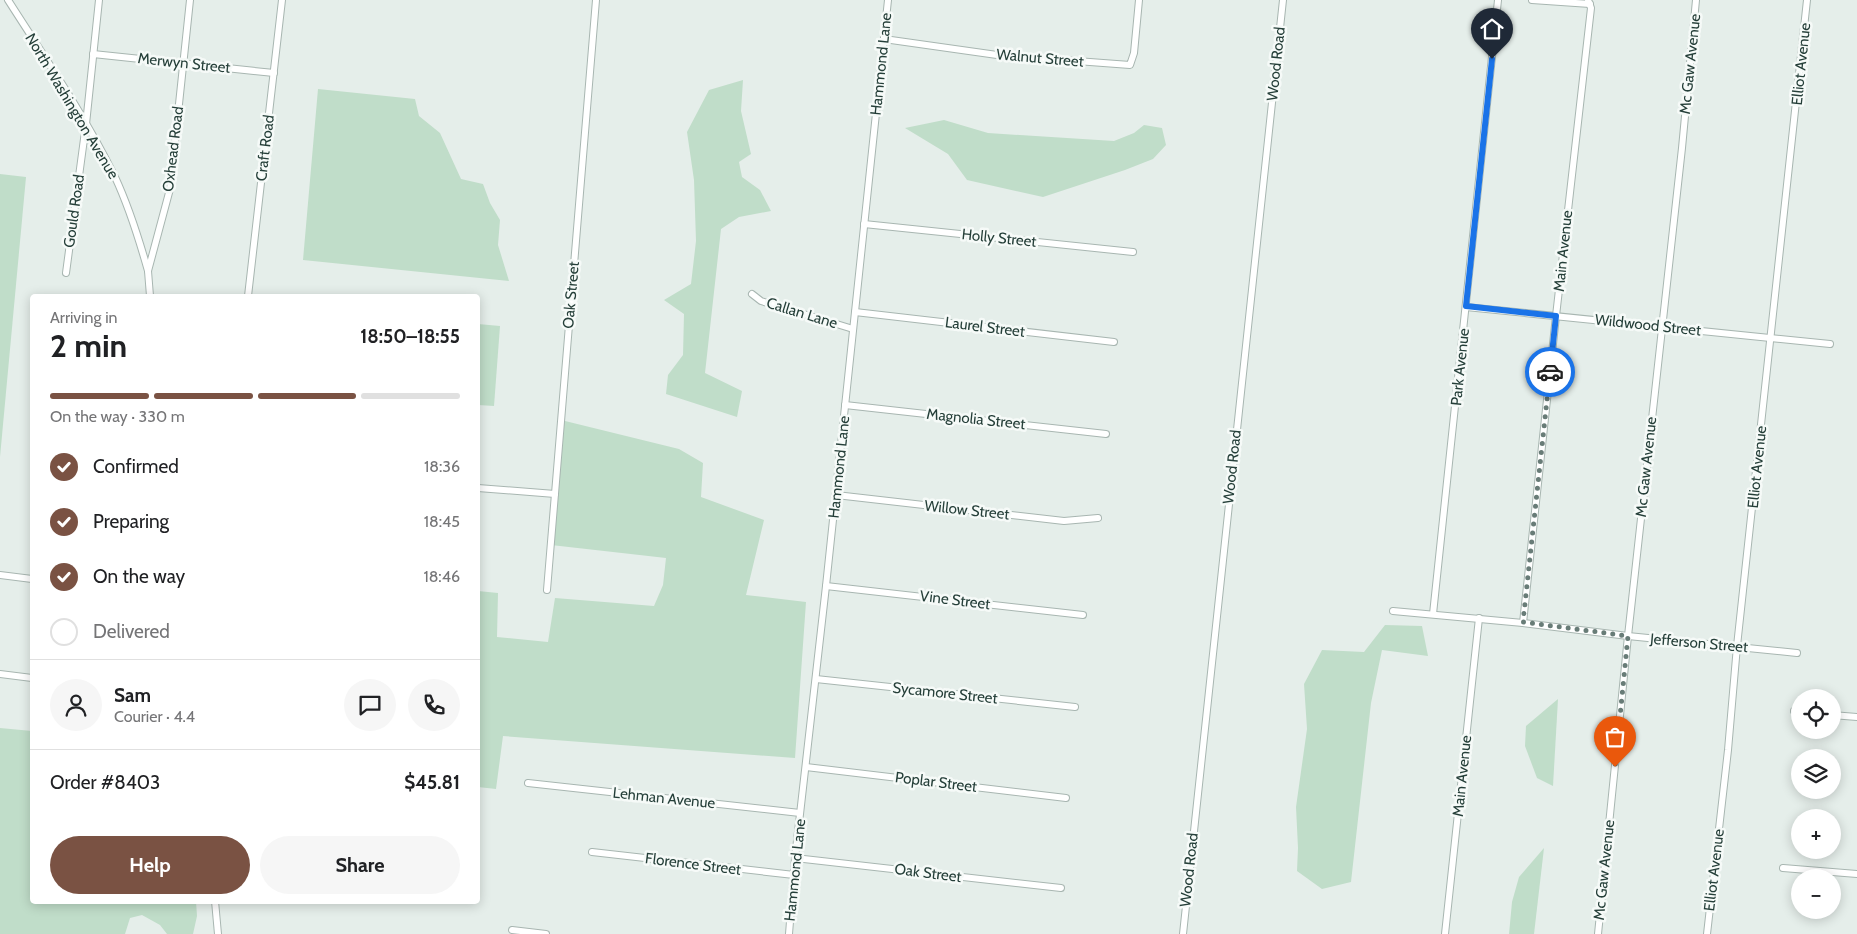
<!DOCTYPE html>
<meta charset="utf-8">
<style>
body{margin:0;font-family:Cabin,sans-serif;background:#f6f6f6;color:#202124;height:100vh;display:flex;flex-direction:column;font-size:19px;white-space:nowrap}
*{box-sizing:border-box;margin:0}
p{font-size:16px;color:#757577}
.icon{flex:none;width:28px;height:28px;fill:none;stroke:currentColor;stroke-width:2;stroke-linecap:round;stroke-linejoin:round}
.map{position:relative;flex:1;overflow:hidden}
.drawer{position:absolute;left:30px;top:294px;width:450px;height:610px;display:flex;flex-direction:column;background:#fff;border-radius:5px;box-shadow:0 2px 12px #0003}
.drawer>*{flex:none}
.tools{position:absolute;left:1791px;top:689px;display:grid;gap:10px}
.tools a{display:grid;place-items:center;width:50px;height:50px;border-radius:50%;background:#fff;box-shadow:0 2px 12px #0003;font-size:25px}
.pin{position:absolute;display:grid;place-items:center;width:42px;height:42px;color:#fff;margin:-51px -21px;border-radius:50% 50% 50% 0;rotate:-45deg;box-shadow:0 0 5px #0007}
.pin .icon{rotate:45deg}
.courier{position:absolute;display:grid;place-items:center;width:50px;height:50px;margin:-25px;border:4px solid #1a73e8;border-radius:50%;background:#fff;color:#222;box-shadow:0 1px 6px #0007}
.overview em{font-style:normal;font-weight:700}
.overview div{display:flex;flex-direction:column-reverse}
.overview{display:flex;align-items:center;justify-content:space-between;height:85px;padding:0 20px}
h1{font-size:32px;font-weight:700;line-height:38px}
.bar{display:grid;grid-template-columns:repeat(4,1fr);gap:8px 5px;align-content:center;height:60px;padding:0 20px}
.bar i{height:6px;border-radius:4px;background:#e0e0e0}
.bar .active{background:#7a5243}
.bar p{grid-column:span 4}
.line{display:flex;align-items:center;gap:12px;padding:0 20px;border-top:1px solid #e0e0e0}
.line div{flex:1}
.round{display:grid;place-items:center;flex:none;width:52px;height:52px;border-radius:26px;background:#f6f6f6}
ol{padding:0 20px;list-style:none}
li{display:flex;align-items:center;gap:15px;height:55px}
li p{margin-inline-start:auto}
li .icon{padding:5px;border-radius:50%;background:#7a5243;color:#fff;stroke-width:4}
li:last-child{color:#757577}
li i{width:28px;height:28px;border:2px solid #e0e0e0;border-radius:50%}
.button{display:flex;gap:10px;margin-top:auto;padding:10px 20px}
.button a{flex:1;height:58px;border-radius:30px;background:#7a5243;color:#fff;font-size:20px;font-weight:700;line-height:58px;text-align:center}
.button a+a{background:#f6f6f6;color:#202124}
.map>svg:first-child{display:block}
.green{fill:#c0ddc9}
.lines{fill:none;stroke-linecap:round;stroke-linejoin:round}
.minor-casing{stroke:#a8b6b1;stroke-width:8}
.minor{stroke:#fff;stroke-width:6}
.done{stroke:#687c77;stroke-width:5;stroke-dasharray:0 9}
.route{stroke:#1a73e8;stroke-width:6}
.labels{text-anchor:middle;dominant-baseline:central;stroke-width:5;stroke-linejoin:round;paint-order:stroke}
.street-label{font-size:15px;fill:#253f39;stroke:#f6faf8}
</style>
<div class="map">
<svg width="1857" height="934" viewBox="0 0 1857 934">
<rect width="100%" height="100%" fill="#e5eeea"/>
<g class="green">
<path d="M743,80l-2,31 10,43 -12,8 3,15 18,13 11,21 -32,6 -18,12 -16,144 37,18 -5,26 -71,-23 2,-19 15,-20 1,-41 -20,-14 27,-16 5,-43 -2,-61 -7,-48 22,-42z"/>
<path d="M318,89l97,10 4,17 21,17 21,46 22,5 7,19 10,17 -2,25 11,36 -206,-21z"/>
<path d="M944,120l44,13 126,8 20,-8 10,-8 18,3 4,17 -13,14 -28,11 -82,27 -76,-17 -19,-26 -43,-26z"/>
<path d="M0,174l26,3 -26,280z"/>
<path d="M478,324l22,2 -6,80 -16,-1z"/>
<path d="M561,420l118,29 24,14 -2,34 63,23 -18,75 60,7 -11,156 -292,-22 -7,53 -18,-2v-196l20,2 -1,44 51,5 7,-44 99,8 9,-21 3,-27 -115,-13z"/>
<path d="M1385,625l37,1 6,30 -46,-6 -11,53 -20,179 -29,7 -25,-18 1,-23 -2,-41 11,-78 -3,-45 18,-34 42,2z"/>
<path d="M1558,699l-5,87 -16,-8 -12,-32 1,-20z"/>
<path d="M0,728l32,3v170h164l1,15 -4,18h-26l-7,-9 -18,-10 -12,3 -5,16h-125z"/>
<path d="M1544,848l-10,86h-25l3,-32 7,-25z"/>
</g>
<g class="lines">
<g class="minor-casing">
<g id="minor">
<path d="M8,0c37,58 77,116 107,177 14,30 24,62 33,94"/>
<path d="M1532,0l58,4"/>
<path d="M884,39l113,16 133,10 4,-12 5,-53"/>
<path d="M93,54l181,19"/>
<path d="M864,224l269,28"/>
<path d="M66,273l20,-149 13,-124"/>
<path d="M752,294l9,7 92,28"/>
<path d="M150,296l-2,-25 22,-82 20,-189"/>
<path d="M248,296l34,-296"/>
<path d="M1466,307l364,37"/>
<path d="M855,312l259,30"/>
<path d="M845,405l261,29"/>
<path d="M478,488l77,6"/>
<path d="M836,495l228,26 34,-3"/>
<path d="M0,575l32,4"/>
<path d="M826,586l257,29"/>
<path d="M547,590l49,-590"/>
<path d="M1393,611l130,12 105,13 169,17"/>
<path d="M1433,614l65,-614"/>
<path d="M1523,623l33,-307 35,-308 -3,-8"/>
<path d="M0,674l32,4"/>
<path d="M816,679l259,28"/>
<path d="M1794,711h6"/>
<path d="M1832,715l25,2"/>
<path d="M806,767l260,31"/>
<path d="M528,783l272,30"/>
<path d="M592,852l202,23"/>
<path d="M795,858l266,30"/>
<path d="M1783,868l74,6"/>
<path d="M215,901l3,33"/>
<path d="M512,930l34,4"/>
<path d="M789,934l6,-76 31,-272 62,-586"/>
<path d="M1183,934l100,-934"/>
<path d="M1445,934l34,-316"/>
<path d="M1598,934l30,-298 54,-488 14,-148"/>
<path d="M1707,934l21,-184 9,-104 70,-646"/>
</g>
</g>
<use href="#minor" class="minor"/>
</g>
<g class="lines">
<path class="done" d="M1550,372l-27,250 105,14 -13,131"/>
<path class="route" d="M1492,59l-26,247 90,10 -6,56"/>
</g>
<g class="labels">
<g class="street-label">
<text transform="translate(1040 58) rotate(5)">Walnut Street</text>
<text transform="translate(184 63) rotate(6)">Merwyn Street</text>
<text transform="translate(881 64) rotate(-84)">Hammond Lane</text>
<text transform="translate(1276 64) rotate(-84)">Wood Road</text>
<text transform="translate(1690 64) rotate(-84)">Mc Gaw Avenue</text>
<text transform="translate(1801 64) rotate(-84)">Elliot Avenue</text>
<text transform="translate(72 106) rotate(59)">North Washington Avenue</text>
<text transform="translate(265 148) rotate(-83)">Craft Road</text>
<text transform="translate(173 149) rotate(-83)">Oxhead Road</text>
<text transform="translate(74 211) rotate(-82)">Gould Road</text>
<text transform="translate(999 238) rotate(6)">Holly Street</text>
<text transform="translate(1563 251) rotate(-84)">Main Avenue</text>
<text transform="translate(571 295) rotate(-85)">Oak Street</text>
<text transform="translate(802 313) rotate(17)">Callan Lane</text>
<text transform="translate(1648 325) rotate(6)">Wildwood Street</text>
<text transform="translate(985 327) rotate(7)">Laurel Street</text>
<text transform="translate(1460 367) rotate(-84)">Park Avenue</text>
<text transform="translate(976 419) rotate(6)">Magnolia Street</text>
<text transform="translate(839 467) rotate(-84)">Hammond Lane</text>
<text transform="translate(1232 467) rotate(-84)">Wood Road</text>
<text transform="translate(1646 467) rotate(-84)">Mc Gaw Avenue</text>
<text transform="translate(1757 467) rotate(-84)">Elliot Avenue</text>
<text transform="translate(967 510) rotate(6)">Willow Street</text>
<text transform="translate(955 600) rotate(7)">Vine Street</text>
<text transform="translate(1699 643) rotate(5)">Jefferson Street</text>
<text transform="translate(945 693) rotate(6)">Sycamore Street</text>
<text transform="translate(1462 776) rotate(-84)">Main Avenue</text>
<text transform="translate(936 782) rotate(7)">Poplar Street</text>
<text transform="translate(664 798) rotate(6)">Lehman Avenue</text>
<text transform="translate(693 864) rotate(7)">Florence Street</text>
<text transform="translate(795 870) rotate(-84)">Hammond Lane</text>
<text transform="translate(1189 870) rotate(-84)">Wood Road</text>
<text transform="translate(1604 870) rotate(-84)">Mc Gaw Avenue</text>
<text transform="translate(1714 870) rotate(-83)">Elliot Avenue</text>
<text transform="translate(928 873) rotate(7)">Oak Street</text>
</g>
</g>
</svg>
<div class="tools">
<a><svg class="icon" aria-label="locate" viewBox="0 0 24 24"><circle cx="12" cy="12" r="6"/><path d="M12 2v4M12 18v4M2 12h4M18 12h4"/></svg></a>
<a><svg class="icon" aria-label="layers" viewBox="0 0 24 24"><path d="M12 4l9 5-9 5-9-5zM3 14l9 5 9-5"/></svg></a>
<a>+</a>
<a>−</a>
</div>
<div class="pin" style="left:1615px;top:767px;background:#ea580c"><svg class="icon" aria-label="bag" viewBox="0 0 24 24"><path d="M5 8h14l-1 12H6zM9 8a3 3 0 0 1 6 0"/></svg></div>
<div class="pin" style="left:1492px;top:59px;background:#1f2937"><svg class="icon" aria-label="home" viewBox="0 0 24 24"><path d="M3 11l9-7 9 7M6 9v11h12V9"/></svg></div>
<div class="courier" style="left:1550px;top:372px"><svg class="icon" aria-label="car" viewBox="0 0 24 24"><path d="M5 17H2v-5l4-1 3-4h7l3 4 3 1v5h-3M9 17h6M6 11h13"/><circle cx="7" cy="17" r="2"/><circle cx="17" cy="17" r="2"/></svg></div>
<section class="drawer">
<div class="overview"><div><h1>2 min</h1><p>Arriving in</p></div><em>18:50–18:55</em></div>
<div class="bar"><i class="active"></i><i class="active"></i><i class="active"></i><i></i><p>On the way · 330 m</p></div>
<ol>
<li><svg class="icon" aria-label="check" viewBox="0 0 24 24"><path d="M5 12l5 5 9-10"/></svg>Confirmed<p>18:36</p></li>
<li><svg class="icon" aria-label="check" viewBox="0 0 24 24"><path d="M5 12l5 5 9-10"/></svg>Preparing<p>18:45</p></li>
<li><svg class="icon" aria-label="check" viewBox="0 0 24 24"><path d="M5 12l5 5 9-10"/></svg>On the way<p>18:46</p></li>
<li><i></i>Delivered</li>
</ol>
<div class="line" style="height:90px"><a class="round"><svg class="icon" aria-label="person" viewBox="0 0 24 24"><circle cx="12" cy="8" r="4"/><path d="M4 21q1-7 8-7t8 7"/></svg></a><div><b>Sam</b><p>Courier · 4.4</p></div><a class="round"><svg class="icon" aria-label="chat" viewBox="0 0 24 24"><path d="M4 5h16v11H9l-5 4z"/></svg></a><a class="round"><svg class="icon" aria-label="phone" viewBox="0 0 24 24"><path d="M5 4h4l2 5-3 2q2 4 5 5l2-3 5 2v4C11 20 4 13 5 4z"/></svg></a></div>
<div class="line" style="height:65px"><div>Order #8403</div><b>$45.81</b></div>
<div class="button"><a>Help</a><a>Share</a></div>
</section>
</div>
